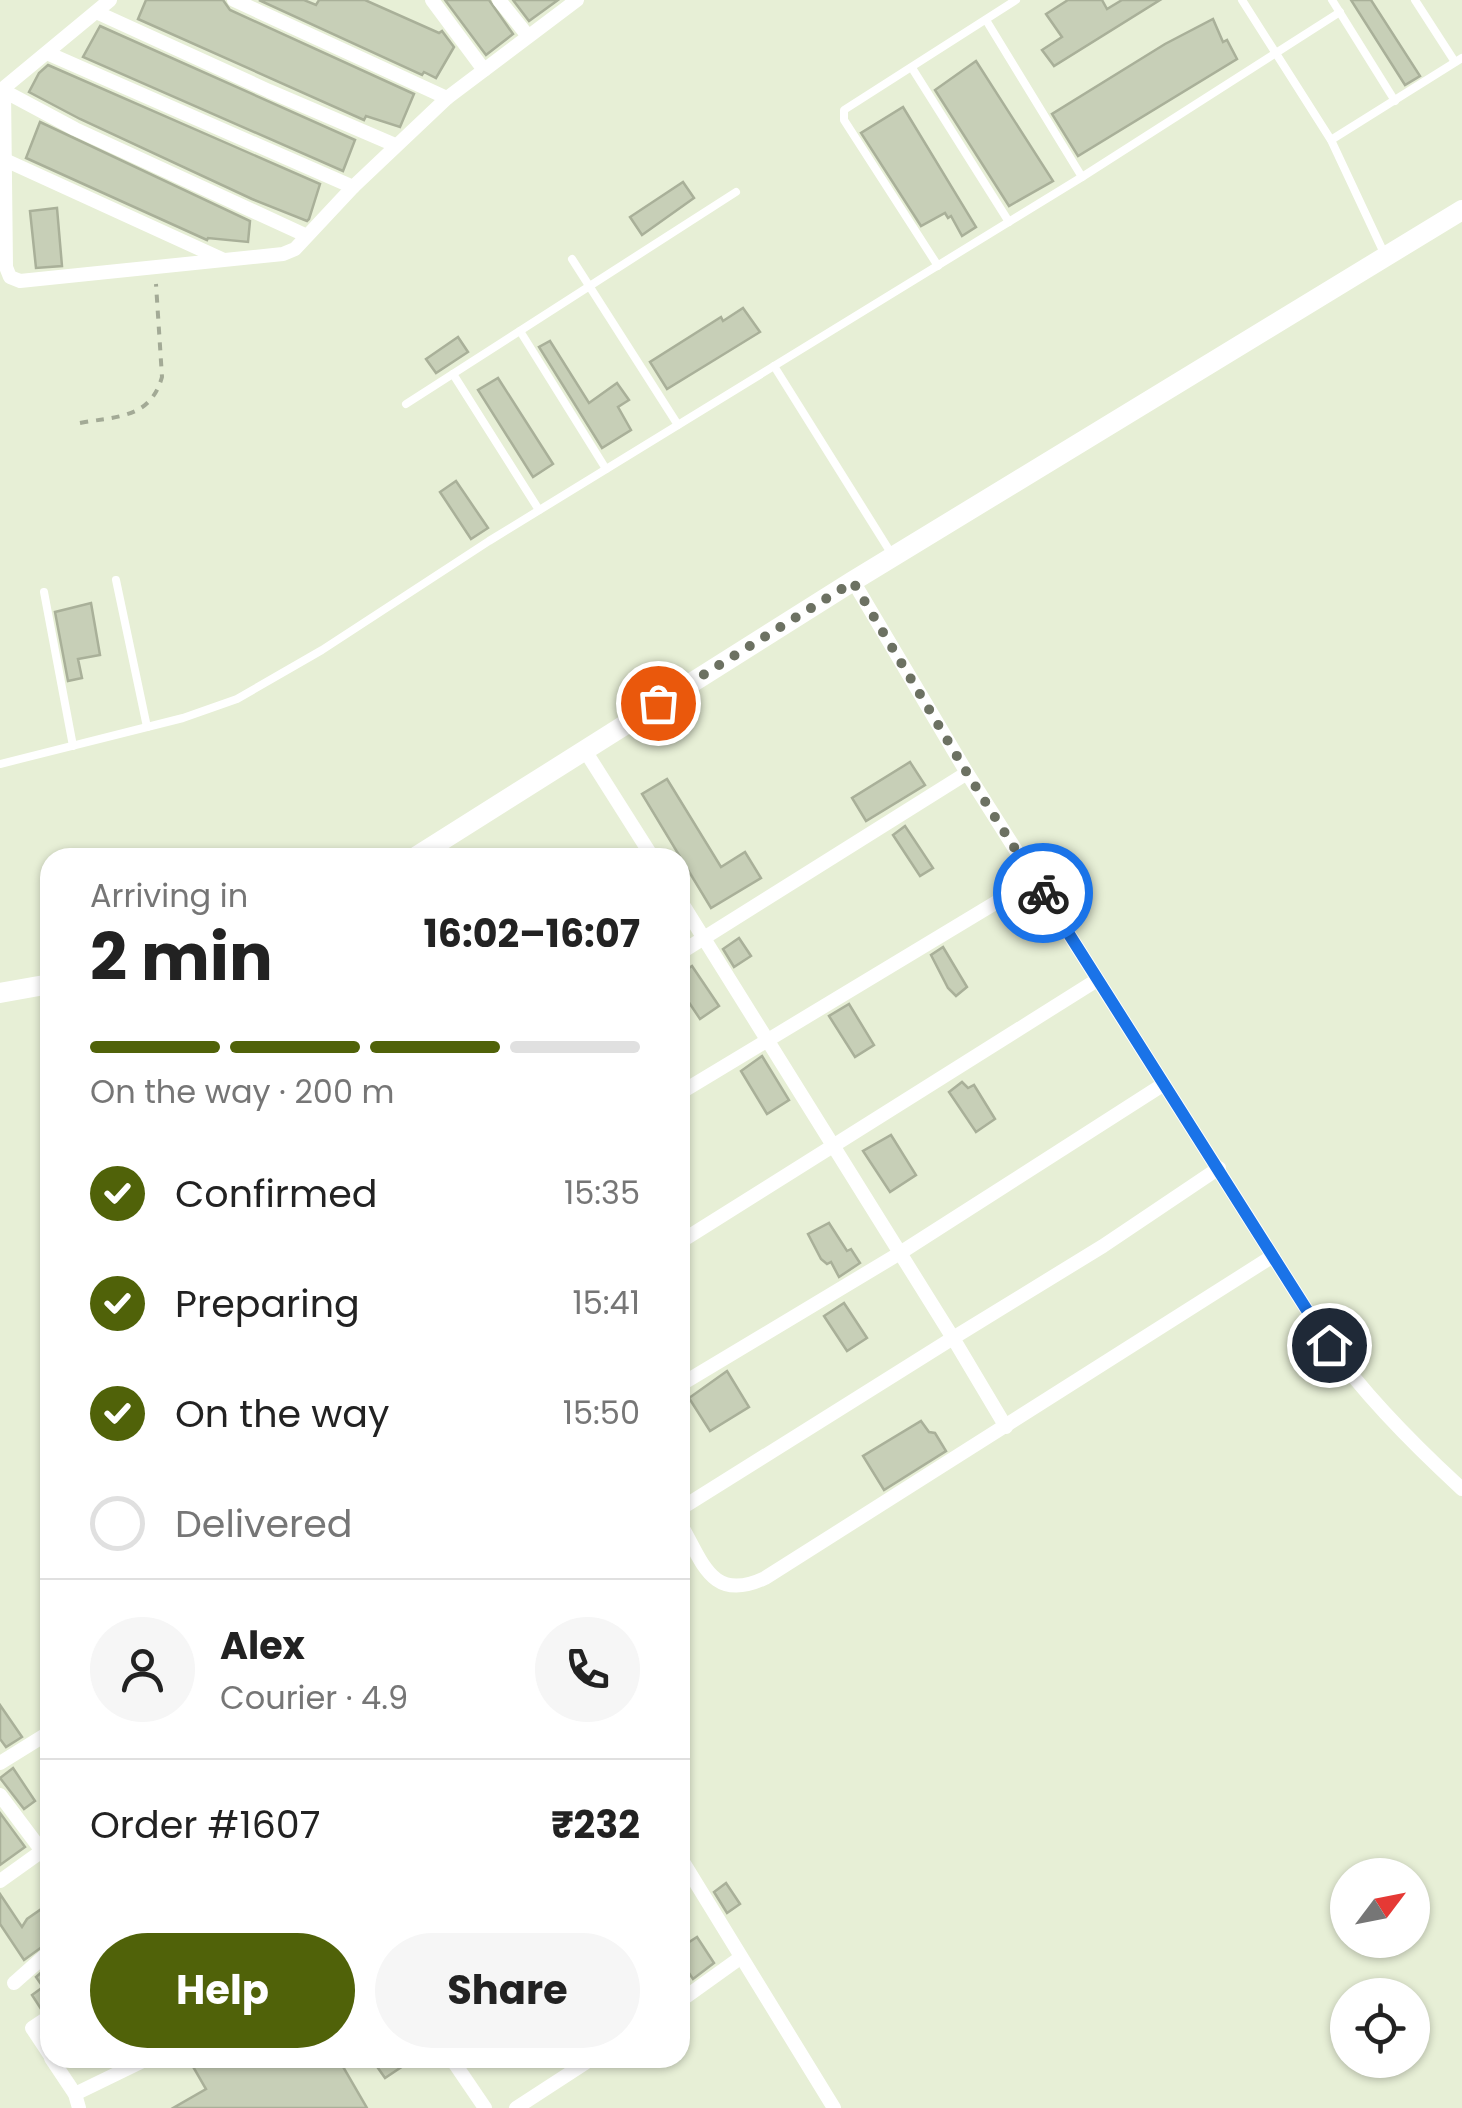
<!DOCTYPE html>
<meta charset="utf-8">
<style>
body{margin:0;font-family:Poppins,sans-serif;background:#f6f6f6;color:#222;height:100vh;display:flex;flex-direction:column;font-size:38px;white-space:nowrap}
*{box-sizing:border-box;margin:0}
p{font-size:32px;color:#767676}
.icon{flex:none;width:55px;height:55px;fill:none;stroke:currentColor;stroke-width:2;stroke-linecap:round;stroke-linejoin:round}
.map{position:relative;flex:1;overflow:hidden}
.side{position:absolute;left:40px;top:848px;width:650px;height:1220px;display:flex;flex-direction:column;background:#fff;border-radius:30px;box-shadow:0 2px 8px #0004}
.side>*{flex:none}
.needle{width:65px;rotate:58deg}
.tools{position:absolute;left:1330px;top:1858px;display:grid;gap:20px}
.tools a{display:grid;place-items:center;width:100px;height:100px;border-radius:50%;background:#fff;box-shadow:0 2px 8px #0004;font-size:50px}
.pin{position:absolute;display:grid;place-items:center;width:85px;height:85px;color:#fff;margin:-42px;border:5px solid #fff;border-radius:50%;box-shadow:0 2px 10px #0007}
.courier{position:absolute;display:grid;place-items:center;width:100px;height:100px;margin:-50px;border:8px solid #1a73e8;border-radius:50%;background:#fff;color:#222;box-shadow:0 2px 12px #0007}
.overview em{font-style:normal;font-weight:700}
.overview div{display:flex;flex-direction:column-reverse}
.overview{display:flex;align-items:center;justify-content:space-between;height:170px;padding:0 50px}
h1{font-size:65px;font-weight:700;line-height:75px}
.bar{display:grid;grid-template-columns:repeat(4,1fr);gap:15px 10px;align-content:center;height:120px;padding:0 50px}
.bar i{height:12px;border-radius:8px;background:#e0e0e0}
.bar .on{background:#506209}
.bar p{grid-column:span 4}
.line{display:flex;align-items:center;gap:25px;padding:0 50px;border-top:2px solid #e0e0e0}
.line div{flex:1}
.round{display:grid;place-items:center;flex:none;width:105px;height:105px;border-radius:52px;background:#f6f6f6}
ol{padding:0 50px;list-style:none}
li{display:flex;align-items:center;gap:30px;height:110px}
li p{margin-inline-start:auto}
li .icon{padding:10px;border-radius:50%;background:#506209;color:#fff;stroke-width:4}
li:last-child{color:#767676}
li i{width:55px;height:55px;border:5px solid #e0e0e0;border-radius:50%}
.action{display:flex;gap:20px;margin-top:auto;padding:20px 50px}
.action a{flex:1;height:115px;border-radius:60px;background:#506209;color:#fff;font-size:40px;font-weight:700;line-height:115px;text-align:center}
.action a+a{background:#f6f6f6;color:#222}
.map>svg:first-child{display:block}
.building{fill:#c7cfb7;stroke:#a9b099;stroke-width:2.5}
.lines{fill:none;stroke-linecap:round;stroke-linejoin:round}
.path{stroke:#a3aa96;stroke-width:4;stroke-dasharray:8 8;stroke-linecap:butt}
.lane{stroke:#fff;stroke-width:8}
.street{stroke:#fff;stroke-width:14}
.secondary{stroke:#fff;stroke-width:20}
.done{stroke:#6c7162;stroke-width:10;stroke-dasharray:0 18}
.route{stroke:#1a73e8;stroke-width:12}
</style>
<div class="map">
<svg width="1462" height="2108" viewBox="0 0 1462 2108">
<rect width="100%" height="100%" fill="#e7efd6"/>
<g class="building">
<path d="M146,0h77l7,10 184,84 -14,33 -34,-11 -2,4 -226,-101z"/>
<path d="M259,0h45l12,5 3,-5h46l74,33 3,-2 12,16 -18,31 -12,-6 -2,3z"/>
<path d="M445,0h44l24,34 -27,21z"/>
<path d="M513,0h45l-29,21z"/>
<path d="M1068,0h34l5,9 15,-9h38l-106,66 -12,-16 20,-13 -16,-23z"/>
<path d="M1351,0h20l49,76 -15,9z"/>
<path d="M1213,19l10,23 4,-2 10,19 -159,97 -26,-42 113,-70z"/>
<path d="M100,26l255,114 -12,31 -260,-114z"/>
<path d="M976,61l77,120 -44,25 -74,-116z"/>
<path d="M48,65l272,119 -11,35 -2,2 -55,-22 -172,-80 -51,-27 10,-19z"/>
<path d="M903,107l73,120 -14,9 -11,-20 -3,2 -3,-5 -24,13 -60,-93z"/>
<path d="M40,122l210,99 -2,21 -40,-4 -1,2 -181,-82z"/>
<path d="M683,182l11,16 -52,37 -12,-18z"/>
<path d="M57,208l5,58 -26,2 -6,-57z"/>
<path d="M743,308l17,24 -93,57 -17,-27 71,-45 2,4z"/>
<path d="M458,337l10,15 -32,21 -10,-14z"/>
<path d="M550,341l39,62 28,-20 12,17 -11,7 13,23 -29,18 -63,-101z"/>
<path d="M498,378l55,86 -20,13 -55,-87z"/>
<path d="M456,481l32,47 -17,11 -31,-47z"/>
<path d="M91,603l9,52 -22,4 4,19 -14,3 -13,-69z"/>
<path d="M910,762l15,23 -59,36 -14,-23z"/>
<path d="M667,779l54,88 24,-15 16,26 -50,30 -69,-114z"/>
<path d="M905,826l28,42 -13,8 -27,-41z"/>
<path d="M739,938l12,18 -17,11 -11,-18z"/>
<path d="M943,947l24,40 -11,9 -8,-8 -17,-33z"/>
<path d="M692,966l27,40 -19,13 -20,-30v-15z"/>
<path d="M849,1004l25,41 -19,12 -26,-41z"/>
<path d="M762,1056l27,44 -22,14 -26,-43z"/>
<path d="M962,1082l6,6 6,-3 21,34 -19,13 -27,-40z"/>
<path d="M891,1135l25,40 -26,17 -27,-41z"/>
<path d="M829,1223l18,28 4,-2 9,14 -21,14 -8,-15 -4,2 -6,-5 -13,-25z"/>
<path d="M844,1303l23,35 -20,13 -23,-35z"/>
<path d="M727,1371l22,36 -39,24 -21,-33z"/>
<path d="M921,1421l8,11 6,1 11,18 -62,39 -21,-34z"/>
<path d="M0,1705l22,32 -16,10 -6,-8z"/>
<path d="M13,1768l22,33 -11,8 -24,-31z"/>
<path d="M0,1813l25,34 -25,18z"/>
<path d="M726,1883l14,21 -13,9 -13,-21z"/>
<path d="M0,1894l22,33 5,-8 23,-16v38l-26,19 -24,-36z"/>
<path d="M697,1937l17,26 -21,16 -13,-19v-12z"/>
<path d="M50,1965v40l-9,4 -9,-14 11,-8 -7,-10z"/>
<path d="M188,2058h150l29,50h-194l33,-19z"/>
<path d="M371,2058h44l-30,20z"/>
</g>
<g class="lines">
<path class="path" d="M80,423c37,-7 70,-4 82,-46l-6,-93"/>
<g class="lane">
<path d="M1242,0l89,140 53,113"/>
<path d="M1332,0l63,101"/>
<path d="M1415,0l40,62"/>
<path d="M986,20l96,157"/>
<path d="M912,68l97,154"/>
<path d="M1331,140l131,-82"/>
<path d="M572,259l106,166"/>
<path d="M938,266l-94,-146v-10l172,-110"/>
<path d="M520,331l86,138"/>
<path d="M774,366l117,187"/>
<path d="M453,374l86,136"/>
<path d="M406,404l330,-212"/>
<path d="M116,580l31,147"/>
<path d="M44,592l29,154"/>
<path d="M0,764l183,-46 54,-19 85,-49 167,-109 593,-364 258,-165"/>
</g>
<g class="street">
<path d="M234,0l213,98"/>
<path d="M432,0l52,70"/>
<path d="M499,0l29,36"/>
<path d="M96,12l173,79 126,54"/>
<path d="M47,53l306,134 -58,62 -12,5 -263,27 -10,-4 -4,-10 -2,-176 71,38 230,106"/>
<path d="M0,91l110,-91"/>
<path d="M5,160l217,99"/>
<path d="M353,187l94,-89 130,-98"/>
<path d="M853,581l114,192 362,572c38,53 85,100 133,144"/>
<path d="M584,749l69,109"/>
<path d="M680,900l273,438 -273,171"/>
<path d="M680,953l287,-180"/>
<path d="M680,1093l355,-214"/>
<path d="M680,1242l417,-262"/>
<path d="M680,1385l220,-132 264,-169"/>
<path d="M1006,1427l-53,-89 150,-92 116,-78"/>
<path d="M680,1523c23,40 32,80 85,55l508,-322"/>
<path d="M0,1763l50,-31"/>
<path d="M0,1795l42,56 -42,30"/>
<path d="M50,1845l-8,6 8,14"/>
<path d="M680,1857l154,251"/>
<path d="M14,1983l36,-32"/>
<path d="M680,2001l60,-43"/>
<path d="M50,2016l-18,12 18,27"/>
<path d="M51,2058l24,36 4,14"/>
<path d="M451,2058l34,50"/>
<path d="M75,2094l74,-36"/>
<path d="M516,2108l77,-50"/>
</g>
<g class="secondary">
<path d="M414,858l439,-277 609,-371"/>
<path d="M0,993l50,-9"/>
</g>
</g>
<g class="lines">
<path class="done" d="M658,703l195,-121 114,191 76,120"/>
<path class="route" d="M1043,893l286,452"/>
</g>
</svg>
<div class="tools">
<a><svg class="needle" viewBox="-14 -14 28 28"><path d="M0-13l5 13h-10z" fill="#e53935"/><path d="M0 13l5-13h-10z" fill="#767676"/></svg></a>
<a><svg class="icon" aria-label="locate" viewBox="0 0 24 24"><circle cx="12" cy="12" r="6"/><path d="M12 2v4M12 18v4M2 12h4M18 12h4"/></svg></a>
</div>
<div class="pin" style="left:658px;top:703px;background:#ea580c"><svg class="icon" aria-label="bag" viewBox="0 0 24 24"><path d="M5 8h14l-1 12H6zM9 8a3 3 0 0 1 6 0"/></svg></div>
<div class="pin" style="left:1329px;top:1345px;background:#1f2937"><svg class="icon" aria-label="home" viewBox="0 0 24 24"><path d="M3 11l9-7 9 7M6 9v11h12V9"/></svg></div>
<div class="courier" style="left:1043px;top:893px"><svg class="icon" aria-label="bike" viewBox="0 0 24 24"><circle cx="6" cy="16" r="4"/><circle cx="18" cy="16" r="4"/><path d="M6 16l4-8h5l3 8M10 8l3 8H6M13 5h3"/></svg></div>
<section class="side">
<div class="overview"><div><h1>2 min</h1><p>Arriving in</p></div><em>16:02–16:07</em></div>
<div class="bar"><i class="on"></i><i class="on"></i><i class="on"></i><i></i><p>On the way · 200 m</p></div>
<ol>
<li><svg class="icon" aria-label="check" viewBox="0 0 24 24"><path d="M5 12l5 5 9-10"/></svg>Confirmed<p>15:35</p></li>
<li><svg class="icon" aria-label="check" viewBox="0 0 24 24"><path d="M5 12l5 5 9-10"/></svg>Preparing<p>15:41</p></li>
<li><svg class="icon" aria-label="check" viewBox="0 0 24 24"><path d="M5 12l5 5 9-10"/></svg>On the way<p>15:50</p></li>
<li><i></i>Delivered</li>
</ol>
<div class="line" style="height:180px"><a class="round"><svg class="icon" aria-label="person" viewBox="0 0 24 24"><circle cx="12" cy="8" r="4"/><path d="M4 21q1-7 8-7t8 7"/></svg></a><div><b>Alex</b><p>Courier · 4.9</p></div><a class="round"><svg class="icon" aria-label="phone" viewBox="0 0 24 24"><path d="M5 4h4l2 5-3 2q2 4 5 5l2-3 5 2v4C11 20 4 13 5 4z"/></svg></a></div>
<div class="line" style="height:130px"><div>Order #1607</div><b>₹232</b></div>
<div class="action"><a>Help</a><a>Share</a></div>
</section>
</div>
